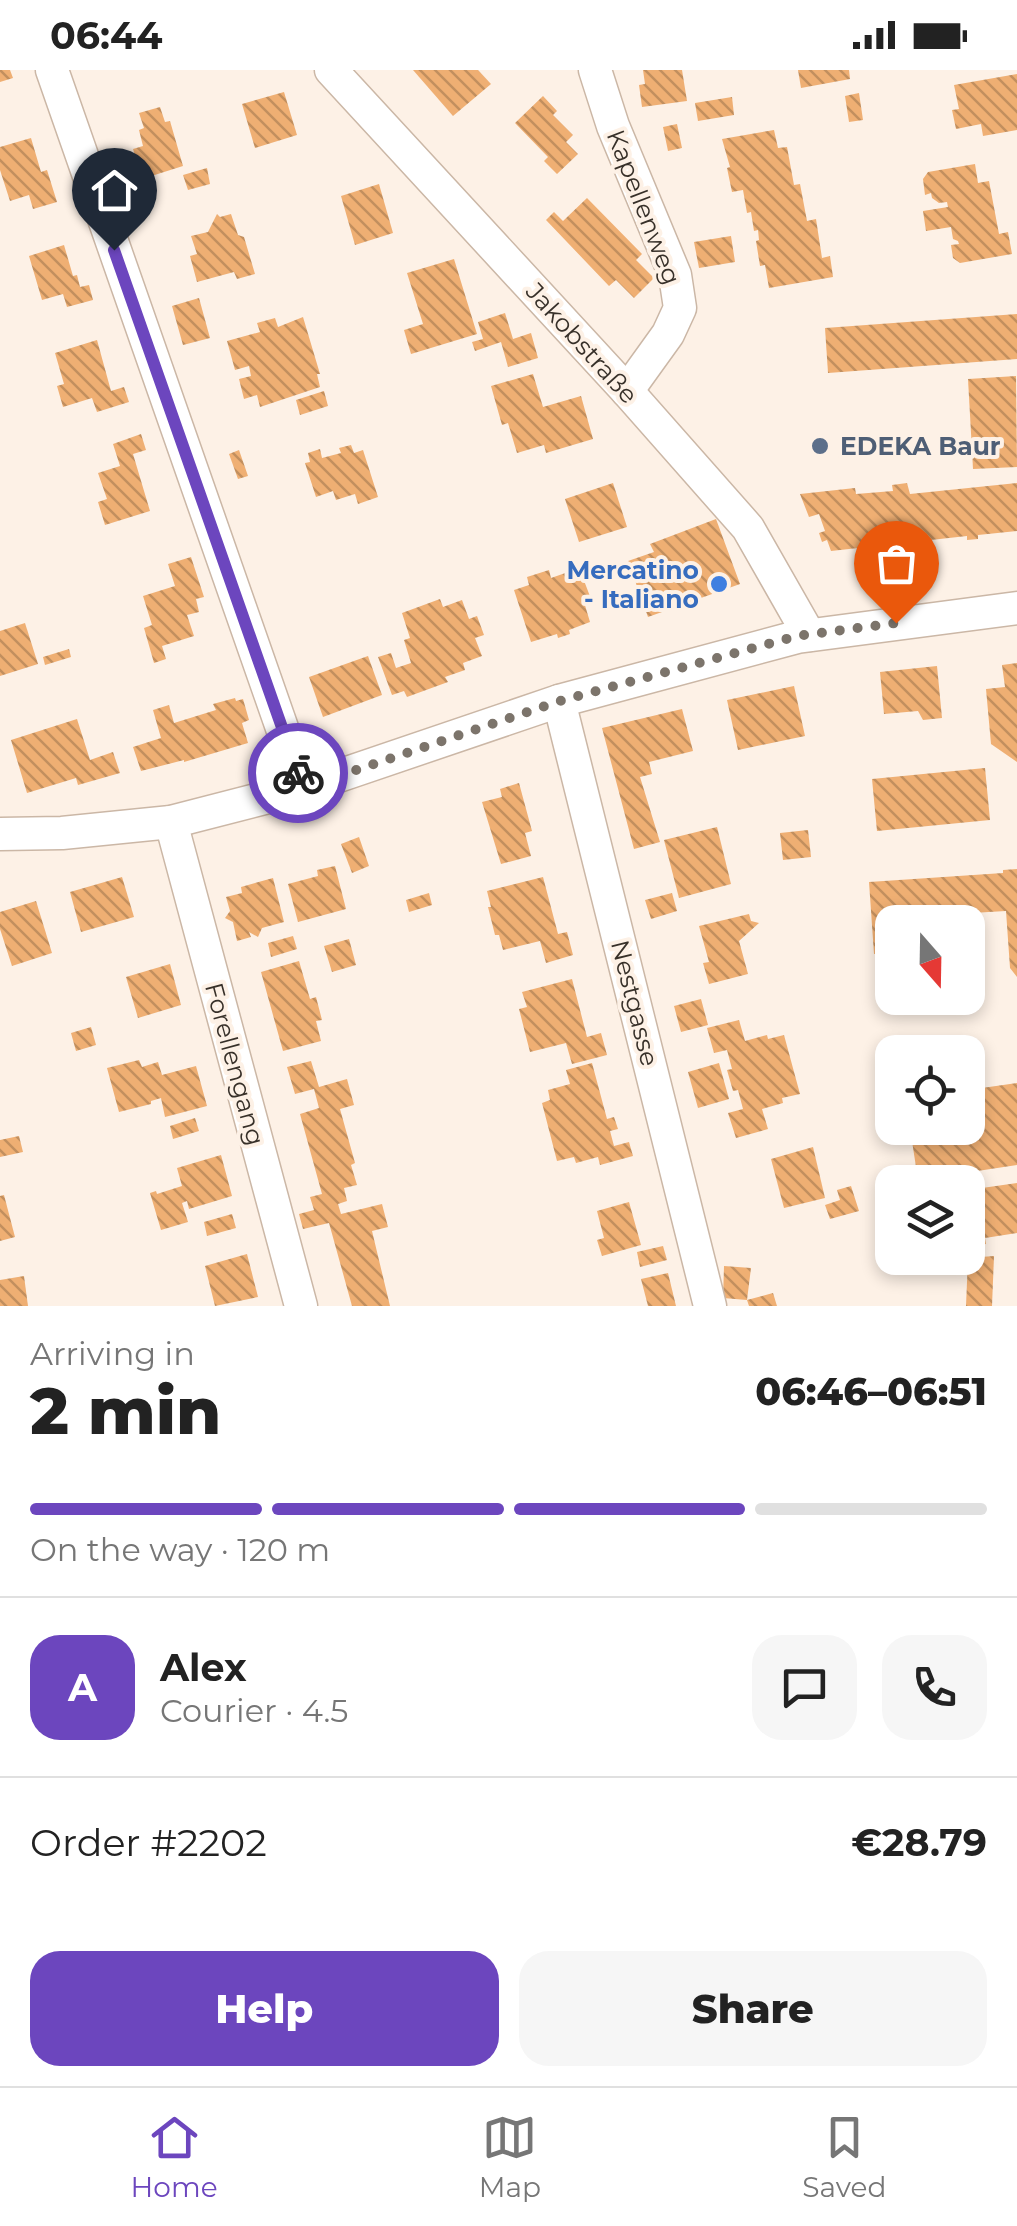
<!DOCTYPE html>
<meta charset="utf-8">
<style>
body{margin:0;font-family:Montserrat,sans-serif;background:#f6f6f6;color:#222;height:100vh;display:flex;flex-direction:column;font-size:38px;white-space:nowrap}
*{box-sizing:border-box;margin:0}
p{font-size:32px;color:#767676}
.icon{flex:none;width:55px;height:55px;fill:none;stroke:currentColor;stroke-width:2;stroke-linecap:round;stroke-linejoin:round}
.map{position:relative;height:1236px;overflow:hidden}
.sheet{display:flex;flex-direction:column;background:#fff;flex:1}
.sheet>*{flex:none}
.needle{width:65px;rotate:160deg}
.tools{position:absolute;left:875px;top:835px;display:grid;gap:20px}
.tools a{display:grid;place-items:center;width:110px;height:110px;border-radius:20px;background:#fff;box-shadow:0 5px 15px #0003;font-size:50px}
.pin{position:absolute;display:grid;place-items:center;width:85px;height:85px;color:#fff;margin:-102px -42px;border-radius:50% 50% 50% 0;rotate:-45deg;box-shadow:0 0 10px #0007}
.pin .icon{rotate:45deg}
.courier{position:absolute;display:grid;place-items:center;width:100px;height:100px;margin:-50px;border:8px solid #6c46be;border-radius:50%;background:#fff;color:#222;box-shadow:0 2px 12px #0007}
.overview em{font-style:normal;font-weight:800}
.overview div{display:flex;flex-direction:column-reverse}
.overview{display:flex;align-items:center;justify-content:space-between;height:170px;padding:0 30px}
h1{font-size:65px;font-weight:800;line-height:75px}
.bar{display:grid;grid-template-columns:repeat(4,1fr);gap:15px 10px;align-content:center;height:120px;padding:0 30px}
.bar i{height:12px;border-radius:8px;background:#e0e0e0}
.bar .on{background:#6c46be}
.bar p{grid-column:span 4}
.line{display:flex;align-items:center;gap:25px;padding:0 30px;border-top:2px solid #e0e0e0}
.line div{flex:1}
.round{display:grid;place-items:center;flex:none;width:105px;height:105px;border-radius:30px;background:#f6f6f6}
.button{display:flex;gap:20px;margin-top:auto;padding:20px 30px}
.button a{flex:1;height:115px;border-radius:30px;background:#6c46be;color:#fff;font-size:40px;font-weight:800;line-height:115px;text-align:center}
.button a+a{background:#f6f6f6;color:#222}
.status{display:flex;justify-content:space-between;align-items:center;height:70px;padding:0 50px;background:#fff;direction:ltr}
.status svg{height:28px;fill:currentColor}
.tabs{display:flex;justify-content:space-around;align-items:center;height:140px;border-top:2px solid #e0e0e0;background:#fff;font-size:28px;color:#767676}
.tabs a{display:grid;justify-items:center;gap:5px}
.tabs .on{color:#6c46be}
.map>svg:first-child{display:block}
.building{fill:url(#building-back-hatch)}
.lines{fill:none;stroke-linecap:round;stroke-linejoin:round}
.minor-casing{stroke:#cbb7a6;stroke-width:35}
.minor{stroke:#fff;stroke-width:32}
.done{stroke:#7c746b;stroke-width:10;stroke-dasharray:0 18}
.route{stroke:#6c46be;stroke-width:12}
.service-dot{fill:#5c6f8a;stroke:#fdf1e6;stroke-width:4}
.shop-dot{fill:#3f7fe0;stroke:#fdf1e6;stroke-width:4}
.labels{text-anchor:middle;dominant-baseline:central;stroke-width:8;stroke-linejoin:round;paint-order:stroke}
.street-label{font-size:25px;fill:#373029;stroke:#fdf1e6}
.service-label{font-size:25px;font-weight:bold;fill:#4e5e75;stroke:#fdf1e6;text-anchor:start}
.shop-label{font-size:25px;font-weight:bold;fill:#366cbe;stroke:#fdf1e6;text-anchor:end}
</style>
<div class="status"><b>06:44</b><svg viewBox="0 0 49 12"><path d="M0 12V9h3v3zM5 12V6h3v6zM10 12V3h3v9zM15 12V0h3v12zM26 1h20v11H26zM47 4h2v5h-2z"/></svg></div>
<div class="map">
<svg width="1017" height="1236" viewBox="0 0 1017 1236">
<defs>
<pattern id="building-back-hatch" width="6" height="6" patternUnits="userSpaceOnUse" patternTransform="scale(2.5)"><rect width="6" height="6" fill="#efaf73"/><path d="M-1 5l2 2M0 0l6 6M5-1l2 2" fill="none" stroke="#c28f5e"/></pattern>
</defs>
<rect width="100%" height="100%" fill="#fdf1e6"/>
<g class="building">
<path d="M0,0h10l3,8 -13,4z"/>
<path d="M413,0h65l13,14 -38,32z"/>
<path d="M643,0h39l5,31 -45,6 -3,-22 6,-1z"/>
<path d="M798,0h51l1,9 -49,9z"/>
<path d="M1017,4v56l-34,6 -2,-12 -25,5 -4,-19 7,-1 -5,-24z"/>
<path d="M284,22l13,43 -42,13 -13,-44z"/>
<path d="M859,23l4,27 -14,2 -4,-26z"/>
<path d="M543,26l14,15 -4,4 20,20 -7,7 12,12 -21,20 -13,-13 4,-4 -33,-34z"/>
<path d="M732,27l2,18 -36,6 -3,-18z"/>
<path d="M160,37l5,15 5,-1 13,45 -41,13 -9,-30 10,-3 -4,-16 5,-2 -5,-15z"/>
<path d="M677,54l5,24 -14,3 -5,-24z"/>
<path d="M774,60l4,18 9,-1 7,38 6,-1 7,37 9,-2 6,39 8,-2 3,21 -64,11 -4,-23 -5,1 -4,-25 3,-1 -1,-10 -4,1 -3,-19 -4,1 -4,-23 -11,2 -5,-24 3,-1 -8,-28z"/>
<path d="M31,68l10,34 6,-2 10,32 -24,7 -4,-14 -19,6 -10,-31v-23z"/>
<path d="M975,94l3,19 11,-2 10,53 9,-2 4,22 -52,9 -7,-5 -2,-13 8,-1 -1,-3 -5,-2 -2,-12 -25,4 -3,-20 25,-4 -1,-5 -8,1 -7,-5 -1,-5 -6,2 -2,-16 5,-7z"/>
<path d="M207,98l3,16 -22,6 -5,-15z"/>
<path d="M379,114l14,49 -38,12 -14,-49z"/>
<path d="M587,128l55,56 -6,6 18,18 -20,20 -18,-18 -7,6 -63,-66 8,-8 9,9z"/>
<path d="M217,144l3,3 11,-3 7,21 6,2 11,37 -18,5 -3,-7 -37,10 -7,-26 7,-2 -6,-18 17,-4z"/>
<path d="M731,166l4,26 -36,6 -5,-26z"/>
<path d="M64,175l9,31 4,-1 3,12 9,-2 4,15 -26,7 -4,-13 -21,6 -13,-44z"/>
<path d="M454,189l23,75 -66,20 -7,-24 19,-6 -16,-51z"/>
<path d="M199,228l11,40 -27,7 -11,-39z"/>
<path d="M505,243l8,26 18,-6 7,25 -30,9 -7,-25 -26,9 -3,-9 11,-3 -5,-17z"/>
<path d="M1017,244v45l-189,14 -3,-45z"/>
<path d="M303,247l17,57h-3l3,13 -60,20 -3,-12 -13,4 -5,-20 12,-3 -2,-10 -14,4 -8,-29 33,-9 -3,-9 18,-5 3,9z"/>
<path d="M97,270l14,51 13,-4 5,15 -32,10 -5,-14 -29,9 -6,-21 7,-2 -9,-31z"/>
<path d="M533,304l10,33 38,-11 12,43 -47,14 -2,-8 -27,8 -9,-30 -6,2 -11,-39z"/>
<path d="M1016,306l1,91 -44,2 -5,-90z"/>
<path d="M324,321l4,15 -28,9 -4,-15z"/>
<path d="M141,364l5,16 -13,4 17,57 -45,14 -7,-23 9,-3 -9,-26 22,-7 -7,-22z"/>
<path d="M351,375l3,8 9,-3 15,47 -20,7 -3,-10 -19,6 -3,-9 -17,6 -11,-34 5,-1 -2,-9 12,-4 2,9 19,-5 -2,-5z"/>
<path d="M239,380l9,26 -10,3 -9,-25z"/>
<path d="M613,413l14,44 -48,15 -14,-43z"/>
<path d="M907,413l3,11 107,-11v48l-39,4v4l-11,1v-4l-136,15 -4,-11 -5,2 -3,-9 6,-2 -6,-17 -10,3 -9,-23 55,-6 1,6 37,-3 -1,-6z"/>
<path d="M716,449l24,65 -92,33 -20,-56 26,-9 -4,-8z"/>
<path d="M191,487l13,40 -8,2 3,13 -12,3 7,21 -32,10 4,13 -12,4 -10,-35 8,-3 -9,-29 32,-10 -7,-22z"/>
<path d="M549,500l2,8 23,-8 3,10 6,-2 8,21 -7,3 6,20 -21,8 1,4 -12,4 -1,-4 -26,8 -17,-52 15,-5 -2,-8z"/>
<path d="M440,529l3,8 19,-7 7,19 8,-3 7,19 -9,3 7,18 -19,7 2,7 -20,7 3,5 -41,15 -3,-6 -12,4 -14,-38 13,-4 5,15 15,-5 -7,-23 6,-2 -8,-25z"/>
<path d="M25,553l13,41 -38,12v-45z"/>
<path d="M69,579l2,8 -26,8 -2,-8z"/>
<path d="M368,586l14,39 -59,22 -14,-40z"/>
<path d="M1017,593v99l-26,-18 -5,-55 19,-2 -3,-22z"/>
<path d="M937,596l5,52 -19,2 -5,-9 -34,3 -4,-42z"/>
<path d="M794,616l11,50 -67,14 -11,-50z"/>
<path d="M235,628l1,3 7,-2 6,21 -7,3 6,20 -64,19v-2l-43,11 -8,-24 28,-9 -8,-28 16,-5 5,18 42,-13 -3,-6z"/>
<path d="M682,639l11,42 -44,11 3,12 -12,3 20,65 -26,7 -32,-121z"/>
<path d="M77,649l13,41 23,-8 7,21 -42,12 -2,-7 -49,15 -16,-53z"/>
<path d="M985,698l5,52 -113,11 -5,-52z"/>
<path d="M519,713l13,48 -7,2 6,23 -30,8 -19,-62 20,-5 -2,-8z"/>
<path d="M717,757l14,57 -52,14 -15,-58z"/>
<path d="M808,760l3,27 -28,3 -3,-27z"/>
<path d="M359,767l10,29 -17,7 -11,-29z"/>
<path d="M335,796l11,43 -48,13 -10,-38 30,-8 -1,-6z"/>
<path d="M1017,799v108l-7,-9 -4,-57 -34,2 3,33 -7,1v-25h-76v31l-18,1 -5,-72 134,-9v-3z"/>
<path d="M122,807l12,40 -53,15 -11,-40z"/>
<path d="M543,807l15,57 9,-2 6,23 -27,8 -6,-22 -37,9 -4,-15h-4l-7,-28h3l-4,-16z"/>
<path d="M273,808l11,44 -22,6 -4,9 -9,-5 2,5 -14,4 -4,-19 -8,-4 5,-7 -4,-14 16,-4 -1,-6z"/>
<path d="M429,823l3,12 -23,7 -3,-12z"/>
<path d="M672,823l5,18 -26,8 -6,-19z"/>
<path d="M36,831l16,52 -40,13 -12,-37v-17z"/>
<path d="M749,844l2,7 8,2 -20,18 9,33 -39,10 -6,-21 6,-1 -10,-36z"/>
<path d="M293,866l4,13 -26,8 -3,-14z"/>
<path d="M349,869l7,26 -24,7 -8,-26z"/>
<path d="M299,891l11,38 6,-2 6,23 -6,1 5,20 -38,10 -22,-79z"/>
<path d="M170,894l11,41 -43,13 -12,-41z"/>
<path d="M572,909l15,58 14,-4 6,22 -35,9 -6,-21 -36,9 -11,-43 8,-2 -5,-15z"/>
<path d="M701,929l7,26 -27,7 -7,-26z"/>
<path d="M739,950l6,21 22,-6 1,4 16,-4 16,59 -18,4 1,5 -21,6 6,20 -32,9 -8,-25 15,-4 -5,-19 -5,1 -6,-21 5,-1 -5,-19 -13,3 -7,-25z"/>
<path d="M91,957l5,18 -20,6 -5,-18z"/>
<path d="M139,990l3,7 16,-5 4,13 34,-9 11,40 -42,11 -4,-19 -10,3v3l-32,8 -12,-44z"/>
<path d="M311,991l8,26 28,-8 7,26 -14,4 15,54 -4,2 6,20 -13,3 3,13 -9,3 3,10 41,-10 6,23 -16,4 18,75h-38l-23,-83 -26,6 -4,-15 15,-4 -4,-13 12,-3 -22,-80 19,-6 -5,-19 -19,5 -8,-27z"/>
<path d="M592,993l15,56 7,-2 4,12 -8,2 4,15 15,-4 4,14 -33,9 -2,-8 -22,6 -2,-6 -17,4 -15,-58 8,-3 -2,-10 22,-6 -4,-14z"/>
<path d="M719,993l10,36 -31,9 -10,-36z"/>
<path d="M1017,1013v82l-99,15 -8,-52h58v-38z"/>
<path d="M195,1048l4,13 -26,8 -3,-13z"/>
<path d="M19,1066l4,16 -23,5v-17z"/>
<path d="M813,1077l12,51 -41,10 -13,-49z"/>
<path d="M221,1085l11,41 -43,13 -2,-8 -5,2 6,19 -27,8 -11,-37 6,-2 1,3 25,-8 -5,-18z"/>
<path d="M1017,1113v50l-32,5 1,6 -18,3v-57z"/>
<path d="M851,1116l8,25 -29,8 -5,-14 15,-5 -3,-10z"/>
<path d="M4,1125l11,42 -15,4v-45z"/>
<path d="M629,1132l12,43 -39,11 -5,-16 7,-2 -7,-27z"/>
<path d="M232,1144l4,14 -29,8 -3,-14z"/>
<path d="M663,1176l4,14 -27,7 -3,-15z"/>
<path d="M247,1184l11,43 -43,9 -10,-40z"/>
<path d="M994,1186l-2,50h-26l2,-48z"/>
<path d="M724,1196l27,2 -4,32 -24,-2z"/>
<path d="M668,1203l8,33h-28l-7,-27z"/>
<path d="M24,1206l4,30h-28v-26z"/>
<path d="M773,1223l4,13h-28l-2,-6z"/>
</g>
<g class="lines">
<g class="minor-casing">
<g id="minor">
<path d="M52,0l251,718"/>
<path d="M331,0l296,321 121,137 61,107"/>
<path d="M595,0l18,56 62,149 5,33 -12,26 -41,57"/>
<path d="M559,631l151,605"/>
<path d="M171,752l130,484"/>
<path d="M0,764l62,-1 109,-11 132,-34 256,-87 238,-64 220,-29"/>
</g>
</g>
<use href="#minor" class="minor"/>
</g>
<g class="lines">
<path class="done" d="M298,703l5,15 257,-87 237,-65 99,-13"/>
<path class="route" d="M114,180l184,523"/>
</g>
<circle class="service-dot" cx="820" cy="376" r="10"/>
<circle class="shop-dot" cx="719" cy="514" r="10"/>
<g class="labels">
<g class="street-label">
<text transform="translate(644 137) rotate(69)">Kapellenweg</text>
<text transform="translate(582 273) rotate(48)">Jakobstraße</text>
<text transform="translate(635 933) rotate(76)">Nestgasse</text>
<text transform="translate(235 994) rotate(75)">Forellengang</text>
</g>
<g class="service-label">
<text x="840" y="376">EDEKA Baur</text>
</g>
<g class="shop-label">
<text x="699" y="500">Mercatino<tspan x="699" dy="29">- Italiano</tspan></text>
</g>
</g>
</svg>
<div class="tools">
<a><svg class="needle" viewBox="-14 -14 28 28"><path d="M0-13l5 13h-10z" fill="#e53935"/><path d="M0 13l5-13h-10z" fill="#767676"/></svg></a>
<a><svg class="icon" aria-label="locate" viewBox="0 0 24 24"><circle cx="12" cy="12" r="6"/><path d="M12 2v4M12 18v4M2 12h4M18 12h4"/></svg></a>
<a><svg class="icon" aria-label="layers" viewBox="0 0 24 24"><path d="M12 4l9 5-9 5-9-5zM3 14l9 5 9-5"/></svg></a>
</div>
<div class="pin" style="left:896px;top:553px;background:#ea580c"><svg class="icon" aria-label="bag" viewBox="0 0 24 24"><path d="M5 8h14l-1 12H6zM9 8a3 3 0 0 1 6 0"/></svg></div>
<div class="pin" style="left:114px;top:180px;background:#1f2937"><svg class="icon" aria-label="home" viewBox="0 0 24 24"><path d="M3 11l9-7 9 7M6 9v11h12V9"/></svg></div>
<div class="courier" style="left:298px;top:703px"><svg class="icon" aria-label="bike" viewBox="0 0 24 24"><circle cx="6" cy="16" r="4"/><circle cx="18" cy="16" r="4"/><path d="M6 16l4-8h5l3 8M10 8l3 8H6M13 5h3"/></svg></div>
</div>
<section class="sheet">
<div class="overview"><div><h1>2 min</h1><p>Arriving in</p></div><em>06:46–06:51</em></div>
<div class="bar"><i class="on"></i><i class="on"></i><i class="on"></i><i></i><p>On the way · 120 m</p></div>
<div class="line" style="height:180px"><b class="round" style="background:#6c46be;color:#fff">A</b><div><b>Alex</b><p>Courier · 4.5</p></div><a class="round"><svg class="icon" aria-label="chat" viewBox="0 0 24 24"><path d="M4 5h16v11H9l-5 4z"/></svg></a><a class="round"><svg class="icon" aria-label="phone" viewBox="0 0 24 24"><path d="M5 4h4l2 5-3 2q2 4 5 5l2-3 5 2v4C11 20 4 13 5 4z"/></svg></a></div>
<div class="line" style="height:130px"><div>Order #2202</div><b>€28.79</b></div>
<div class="button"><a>Help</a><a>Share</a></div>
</section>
<nav class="tabs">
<a class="on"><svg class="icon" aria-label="home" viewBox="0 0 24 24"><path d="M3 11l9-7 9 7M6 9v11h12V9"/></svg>Home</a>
<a><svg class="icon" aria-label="map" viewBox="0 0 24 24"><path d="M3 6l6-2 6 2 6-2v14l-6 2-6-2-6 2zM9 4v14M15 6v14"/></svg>Map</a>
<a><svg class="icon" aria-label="saved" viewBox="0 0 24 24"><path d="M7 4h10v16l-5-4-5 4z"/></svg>Saved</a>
</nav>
